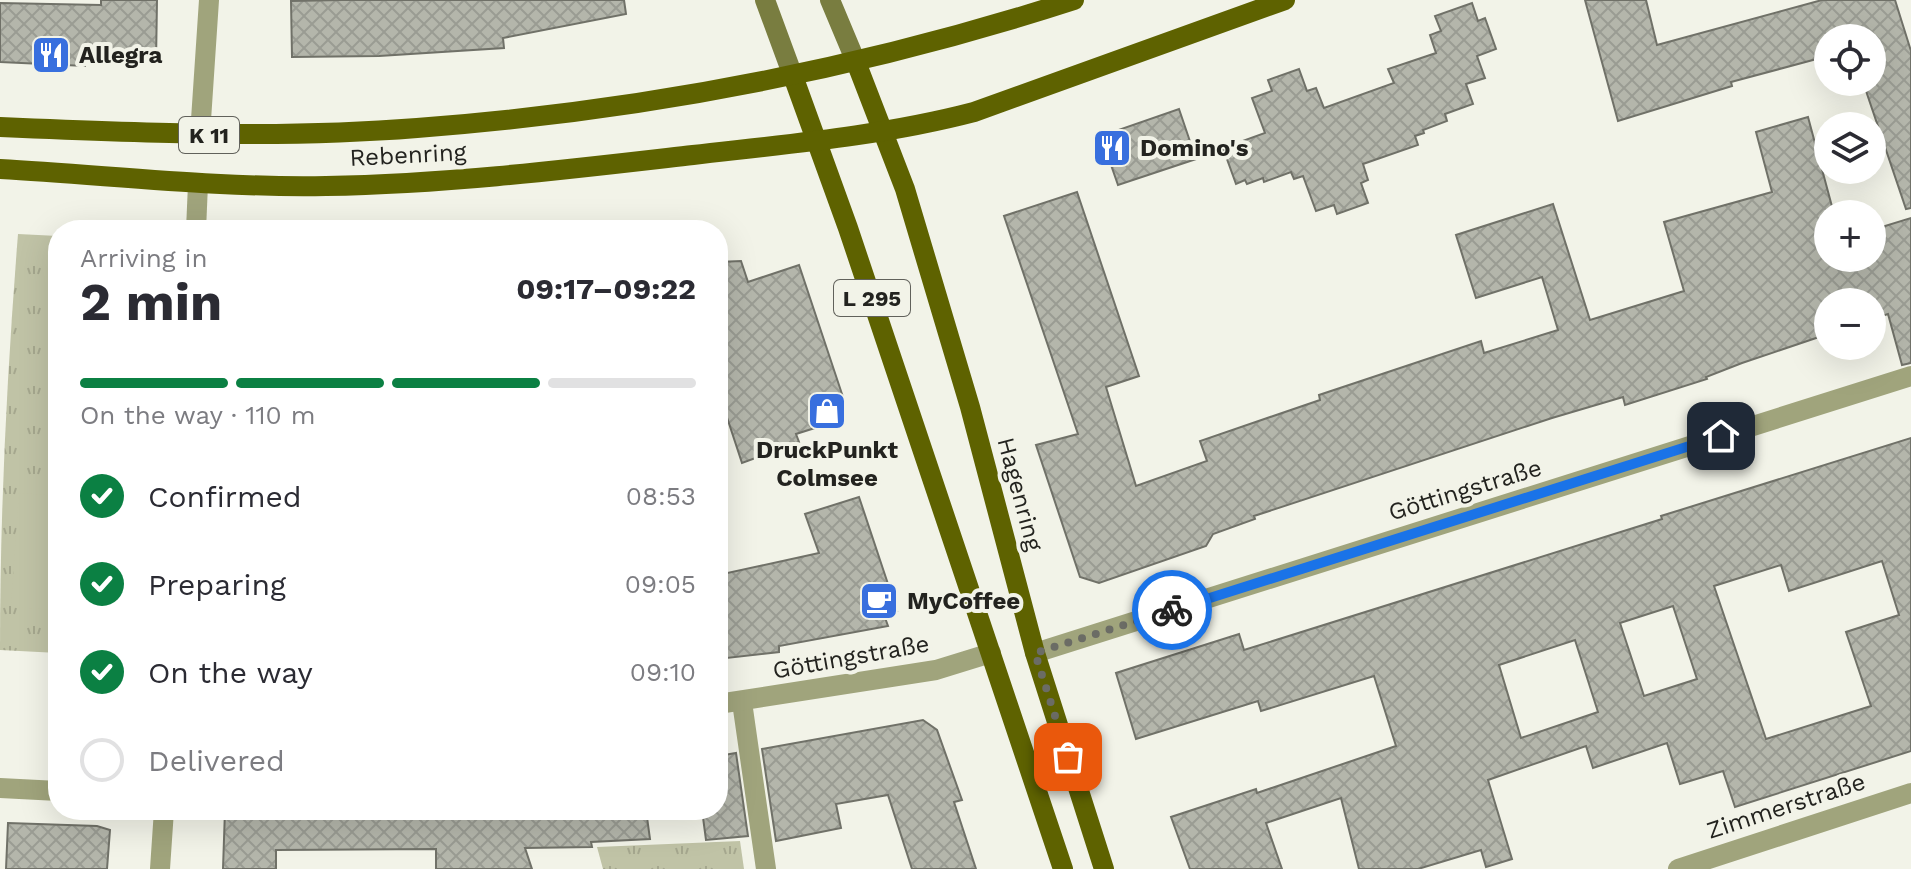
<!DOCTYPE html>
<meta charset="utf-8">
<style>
body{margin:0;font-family:"Work Sans",sans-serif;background:#f7f7f7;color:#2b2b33;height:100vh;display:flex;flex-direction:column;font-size:30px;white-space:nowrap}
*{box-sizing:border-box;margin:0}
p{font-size:26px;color:#7c7c81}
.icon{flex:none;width:44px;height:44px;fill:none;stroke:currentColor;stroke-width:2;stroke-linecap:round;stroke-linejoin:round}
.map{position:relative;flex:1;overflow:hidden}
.side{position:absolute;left:48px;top:220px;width:680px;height:600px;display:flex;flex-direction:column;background:#fff;border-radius:32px;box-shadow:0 8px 32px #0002}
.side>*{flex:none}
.controls{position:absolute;left:1814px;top:24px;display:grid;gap:16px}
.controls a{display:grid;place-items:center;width:72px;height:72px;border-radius:50%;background:#fff;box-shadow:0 8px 32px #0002;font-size:40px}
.pin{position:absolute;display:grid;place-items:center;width:68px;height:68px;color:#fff;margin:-34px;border-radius:16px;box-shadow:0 4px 12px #0006}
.courier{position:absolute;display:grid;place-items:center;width:80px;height:80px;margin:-40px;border:6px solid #1a73e8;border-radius:50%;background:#fff;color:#222;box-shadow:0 2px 10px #0007}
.overview em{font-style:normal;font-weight:700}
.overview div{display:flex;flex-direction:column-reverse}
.overview{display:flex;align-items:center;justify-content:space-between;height:136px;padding:0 32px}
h1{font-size:52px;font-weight:700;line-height:60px}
.bar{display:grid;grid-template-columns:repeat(4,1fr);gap:12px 8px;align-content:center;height:96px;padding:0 32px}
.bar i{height:10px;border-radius:6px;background:#e1e1e2}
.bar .selected{background:#0b8043}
.bar p{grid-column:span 4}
ol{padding:0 32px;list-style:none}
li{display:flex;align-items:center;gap:24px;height:88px}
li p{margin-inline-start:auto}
li .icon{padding:8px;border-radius:50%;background:#0b8043;color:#fff;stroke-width:4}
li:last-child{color:#7c7c81}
li i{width:44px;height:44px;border:4px solid #e1e1e2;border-radius:50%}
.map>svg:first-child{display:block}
.park{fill:url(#park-tufts)}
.garden{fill:#c0c3a6}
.building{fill:url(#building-cross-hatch);stroke:#707168;stroke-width:2;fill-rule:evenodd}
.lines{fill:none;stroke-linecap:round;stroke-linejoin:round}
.minor{stroke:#a0a47c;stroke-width:20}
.secondary{stroke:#797d40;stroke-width:20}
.primary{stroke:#5e6200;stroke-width:20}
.done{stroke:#6b6c65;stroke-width:8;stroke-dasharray:0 14.4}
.route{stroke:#1a73e8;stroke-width:10}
.labels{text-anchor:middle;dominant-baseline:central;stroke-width:8;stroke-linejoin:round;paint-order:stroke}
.shield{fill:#f2f3e8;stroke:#61615b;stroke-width:2}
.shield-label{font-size:22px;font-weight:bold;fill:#23231f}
.poi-label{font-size:24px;font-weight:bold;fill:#23231f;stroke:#f2f3e8;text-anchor:start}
.street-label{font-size:24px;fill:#23231f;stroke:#f2f3e8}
</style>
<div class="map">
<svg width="1911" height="869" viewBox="0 0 1911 869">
<defs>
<pattern id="park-tufts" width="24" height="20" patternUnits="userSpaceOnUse" patternTransform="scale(2)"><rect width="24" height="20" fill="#c0c3a6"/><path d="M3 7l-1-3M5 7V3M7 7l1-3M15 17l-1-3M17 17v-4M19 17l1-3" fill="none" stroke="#a5a78e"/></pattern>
<pattern id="building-cross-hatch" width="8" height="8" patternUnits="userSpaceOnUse" patternTransform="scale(2)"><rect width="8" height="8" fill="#b4b6ab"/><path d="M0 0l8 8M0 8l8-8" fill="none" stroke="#9a9c93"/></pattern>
</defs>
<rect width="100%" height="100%" fill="#f2f3e8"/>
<g class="park">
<path d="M18,234l40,2v417l-58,-3c0,-140 7,-277 18,-416z"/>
<path d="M740,841l4,28h-141l-6,-22z"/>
</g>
<path class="garden" d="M19,493l39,3v114l-47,-3z"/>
<g class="building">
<path d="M101,0h56l-1,63h-71v3l-85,-4v-59l101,2z"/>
<path d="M342,0h282l2,14 -123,24 1,10 -125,8 -87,1 -1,-56z"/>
<path d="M1585,0h61l11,45 165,-45h73l16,51v157l-5,1 -43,-127h9v-44h-44v18l-97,26 1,4 -114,35z"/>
<path d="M1472,3l6,18 7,-3 11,31 -19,7 8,22 -19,6 7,20 -28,10 2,7 -24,9 1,3 -9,3 3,9 -55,19 5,16 -7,3 7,20 -31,11 -3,-9 -18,6 -13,-35 -9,3 -3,-7 -27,10 -1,-4 -16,6 -2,-4 -9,4 -13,-36 42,-15 -13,-35 20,-7 -4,-11 31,-11 8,22 9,-3 8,20 70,-25 -6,-14 48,-16 -6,-18 11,-4 -6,-15z"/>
<path d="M1179,109l17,50 -78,26 -17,-49z"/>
<path d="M1808,117l26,97h-6v44h44v-28l39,-12v145l-9,2 -14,-51 -16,5v-17h-44v32l-86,29 -36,14 1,2 -82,26 -2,-8 -71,21 -298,98 1,3 -42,15 -7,12 -107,37 -19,-6 -44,-132 42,-11 -74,-218 73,-24 62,184 -33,11 30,99 71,-25 -7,-20 120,-41 -1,-5 162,-54 3,12 74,-23 -16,-53 -66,21 -20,-63 97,-31 37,116 94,-29 -20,-69 108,-30 -16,-60z"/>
<path d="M741,261l7,21 51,-17 44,132 -12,4 6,20 -41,13 3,8 -57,21 -24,-73v-18l6,-3 -6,-19v-88z"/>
<path d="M1911,438v313l-176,56 -12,-36 -43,13 -13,-41 -74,25 -7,-22 -98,34 24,79 -26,8 -5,-17 -63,19h-59l-18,-71 -75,25 16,46h-92l-19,-52 85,-28 1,4 139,-47 -22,-70 -113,35 -3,-10 -122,38 -20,-66 123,-39 5,16 418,-131 -1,-3zM1882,561l17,54 -53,17 25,74 -105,33 -52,-153 67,-21 8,26zM1673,606l24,73 -53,17 -24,-73zM1575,640l23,72 -77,26 -22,-73z"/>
<path d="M859,497l38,114 -13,4 4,11 -109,20v6l-61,7v-84l101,-22 -14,-39z"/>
<path d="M923,720l14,10 25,70 -8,2 22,67h-64l-24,-74 -52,9 5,24 -65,13 -14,-92z"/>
<path d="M736,753l12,83 -42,4 -4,-30h16v-54z"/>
<path d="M225,810h421l4,29 -59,3 1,5 -67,1 7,21h-96v-20l-160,1v19h-53z"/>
<path d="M8,823l89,3 13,4 -3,39h-101z"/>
</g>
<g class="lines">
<g class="minor">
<path d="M200,135l9,-135"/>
<path d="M196,230l2,-46"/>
<path d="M1035,653l876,-277"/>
<path d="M742,702l24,167"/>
<path d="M718,704l218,-34 55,-17"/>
<path d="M0,788l58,3"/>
<path d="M160,869l4,-59"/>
<path d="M1678,869l233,-76"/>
</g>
<g class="secondary">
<path d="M765,0l28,76"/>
<path d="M830,0l26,62"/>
</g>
<g class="primary">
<path d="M856,62l49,127 65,218 65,246 69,216"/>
<path d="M793,76l55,152 215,641"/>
<path d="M0,127c139,6 278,12 417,1 224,-17 444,-59 657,-128"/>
<path d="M0,169c109,6 217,19 326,17 123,-2 245,-17 367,-31 95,-11 189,-19 281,-43l311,-112"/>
</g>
</g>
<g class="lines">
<path class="done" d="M1068,757l-33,-104 137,-43"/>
<path class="route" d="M1172,610l549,-174"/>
</g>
<defs>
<g id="restaurant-square" transform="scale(2)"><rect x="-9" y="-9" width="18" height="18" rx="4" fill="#386fde" stroke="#f2f3e8"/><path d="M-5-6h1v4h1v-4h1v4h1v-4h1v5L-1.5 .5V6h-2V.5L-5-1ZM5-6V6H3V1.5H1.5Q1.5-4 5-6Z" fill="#fff"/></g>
<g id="shop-square" transform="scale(2)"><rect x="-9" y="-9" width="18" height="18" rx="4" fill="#386fde" stroke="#f2f3e8"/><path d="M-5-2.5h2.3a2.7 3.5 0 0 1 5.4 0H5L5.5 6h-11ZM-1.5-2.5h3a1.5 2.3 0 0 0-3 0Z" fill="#fff"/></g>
<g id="cafe-square" transform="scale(2)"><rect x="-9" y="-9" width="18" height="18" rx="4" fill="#386fde" stroke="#f2f3e8"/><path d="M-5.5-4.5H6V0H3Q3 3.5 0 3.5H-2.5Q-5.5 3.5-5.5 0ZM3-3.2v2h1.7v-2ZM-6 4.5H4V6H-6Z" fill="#fff"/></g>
</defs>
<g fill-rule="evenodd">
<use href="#restaurant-square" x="51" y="55"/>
<use href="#restaurant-square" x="1112" y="148"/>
<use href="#shop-square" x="827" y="411"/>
<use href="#cafe-square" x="879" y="601"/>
</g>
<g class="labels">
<g class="shield">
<rect x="179" y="117" width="60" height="36" rx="6"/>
<rect x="834" y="280" width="76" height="36" rx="6"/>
</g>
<g class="shield-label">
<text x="209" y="135">K 11</text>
<text x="872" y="298">L 295</text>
</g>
<g class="poi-label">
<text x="79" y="55">Allegra</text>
<text x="1140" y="148">Domino's</text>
<text x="827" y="450" text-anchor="middle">DruckPunkt<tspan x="827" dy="28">Colmsee</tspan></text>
<text x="907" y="601">MyCoffee</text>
</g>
<g class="street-label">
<text transform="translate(408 155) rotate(-3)">Rebenring</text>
<text transform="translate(1465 490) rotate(-17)">Göttingstraße</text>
<text transform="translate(1020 494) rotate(75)">Hagenring</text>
<text transform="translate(851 657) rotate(-10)">Göttingstraße</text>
<text transform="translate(1786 806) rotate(-18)">Zimmerstraße</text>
</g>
</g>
</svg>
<div class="controls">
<a><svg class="icon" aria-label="locate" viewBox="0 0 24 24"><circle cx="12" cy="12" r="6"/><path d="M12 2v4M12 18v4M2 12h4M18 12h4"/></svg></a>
<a><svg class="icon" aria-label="layers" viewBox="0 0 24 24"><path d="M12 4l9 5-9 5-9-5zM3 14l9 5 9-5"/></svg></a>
<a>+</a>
<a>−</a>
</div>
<div class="pin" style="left:1068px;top:757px;background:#ea580c"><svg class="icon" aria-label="bag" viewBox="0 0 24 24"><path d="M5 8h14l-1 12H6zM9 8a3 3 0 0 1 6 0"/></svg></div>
<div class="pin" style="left:1721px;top:436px;background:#1f2937"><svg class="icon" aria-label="home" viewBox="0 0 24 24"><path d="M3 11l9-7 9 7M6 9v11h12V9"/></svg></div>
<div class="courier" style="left:1172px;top:610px"><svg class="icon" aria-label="bike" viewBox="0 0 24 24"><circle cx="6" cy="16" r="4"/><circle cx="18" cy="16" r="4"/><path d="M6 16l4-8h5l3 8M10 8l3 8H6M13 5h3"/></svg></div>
<section class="side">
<div class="overview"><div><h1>2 min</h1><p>Arriving in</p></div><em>09:17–09:22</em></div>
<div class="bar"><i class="selected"></i><i class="selected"></i><i class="selected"></i><i></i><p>On the way · 110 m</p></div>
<ol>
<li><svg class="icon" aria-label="check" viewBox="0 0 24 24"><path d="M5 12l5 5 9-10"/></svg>Confirmed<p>08:53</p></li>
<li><svg class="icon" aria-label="check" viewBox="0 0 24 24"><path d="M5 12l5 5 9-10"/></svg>Preparing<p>09:05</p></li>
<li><svg class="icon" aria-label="check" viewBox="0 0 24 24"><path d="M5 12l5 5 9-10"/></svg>On the way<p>09:10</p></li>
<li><i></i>Delivered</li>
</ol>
</section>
</div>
